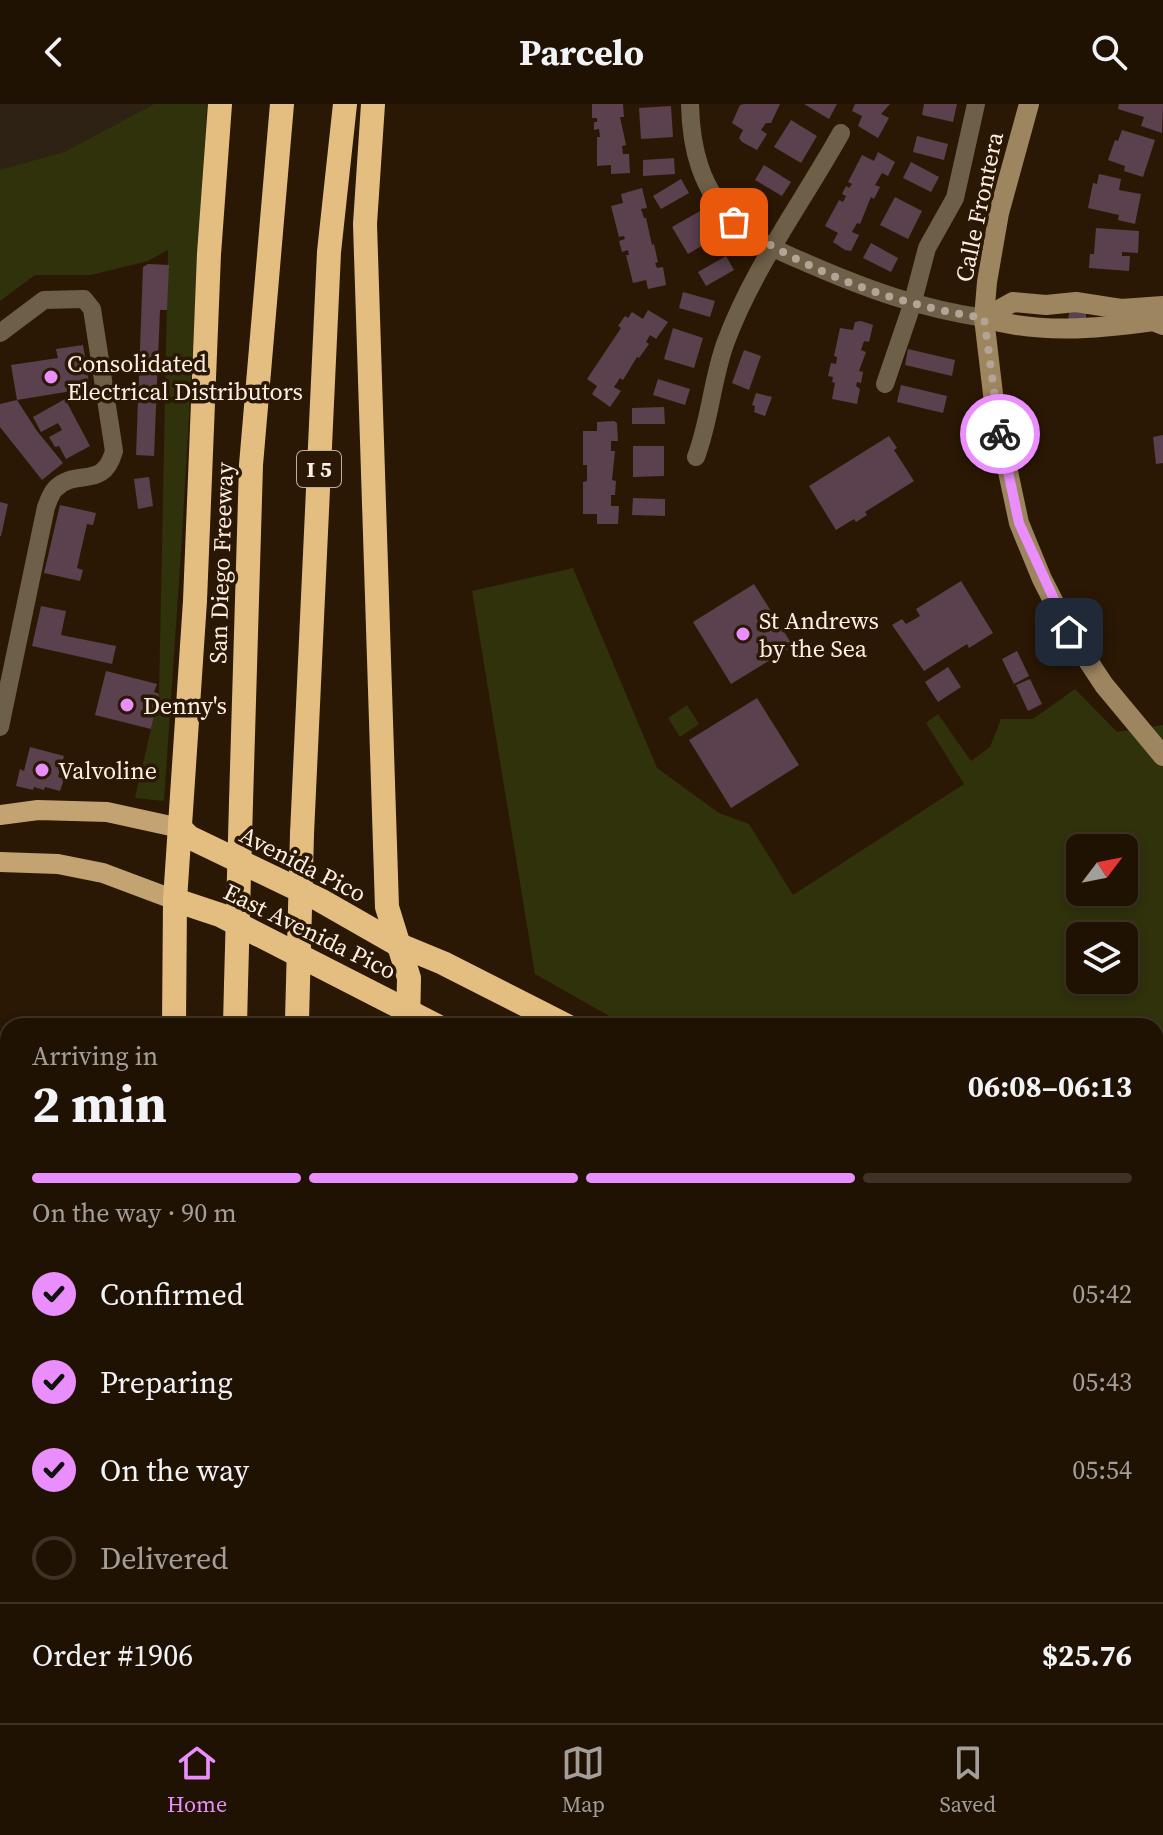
<!DOCTYPE html>
<meta charset="utf-8">
<style>
body{margin:0;font-family:"Source Serif 4",serif;background:#281b0d;color:#f1f3f6;height:100vh;display:flex;flex-direction:column;font-size:30px;white-space:nowrap}
*{box-sizing:border-box;margin:0}
p{font-size:26px;color:#a29e9a}
.icon{flex:none;width:44px;height:44px;fill:none;stroke:currentColor;stroke-width:2;stroke-linecap:round;stroke-linejoin:round}
.map{position:relative;flex:1;overflow:hidden}
.panel{position:absolute;left:0px;top:914px;width:1164px;height:706px;display:flex;flex-direction:column;background:#201203;border-radius:24px 24px 0 0;box-shadow:0 4px 12px #0003,0 0 0 2px #3d3225}
.panel>*{flex:none}
.needle{width:52px;rotate:58deg}
.tools{position:absolute;left:1066px;top:730px;display:grid;gap:16px}
.tools a{display:grid;place-items:center;width:72px;height:72px;border-radius:12px;background:#201203;box-shadow:0 4px 12px #0003,0 0 0 2px #3d3225;font-size:40px}
.pin{position:absolute;display:grid;place-items:center;width:68px;height:68px;color:#fff;margin:-34px;border-radius:16px;box-shadow:0 4px 12px #0006}
.courier{position:absolute;display:grid;place-items:center;width:80px;height:80px;margin:-40px;border:6px solid #ea8dfd;border-radius:50%;background:#fff;color:#222;box-shadow:0 2px 10px #0007}
.summary em{font-style:normal;font-weight:700}
.summary div{display:flex;flex-direction:column-reverse}
.summary{display:flex;align-items:center;justify-content:space-between;height:136px;padding:0 32px}
h1{font-size:52px;font-weight:700;line-height:60px}
.bar{display:grid;grid-template-columns:repeat(4,1fr);gap:12px 8px;align-content:center;height:96px;padding:0 32px}
.bar i{height:10px;border-radius:6px;background:#3d3225}
.bar .active{background:#ea8dfd}
.bar p{grid-column:span 4}
.line{display:flex;align-items:center;gap:20px;padding:0 32px;border-top:2px solid #3d3225}
.line div{flex:1}
ol{padding:0 32px;list-style:none}
li{display:flex;align-items:center;gap:24px;height:88px}
li p{margin-inline-start:auto}
li .icon{padding:8px;border-radius:50%;background:#ea8dfd;color:#111;stroke-width:4}
li:last-child{color:#a29e9a}
li i{width:44px;height:44px;border:4px solid #3d3225;border-radius:50%}
header{display:flex;justify-content:space-between;align-items:center;height:104px;padding:0 32px;background:#201203;font-size:36px;font-weight:700}
.dock{display:flex;justify-content:space-around;align-items:center;height:112px;border-top:2px solid #3d3225;background:#201203;font-size:22px;color:#a29e9a}
.dock a{display:grid;justify-items:center;gap:4px}
.dock .active{color:#ea8dfd}
.map>svg:first-child{display:block}
.commercial{fill:#2d2213}
.built{fill:#341d02}
.green{fill:#2f320b;fill-rule:evenodd}
.lines{fill:none;stroke-linecap:round;stroke-linejoin:round}
.stream{stroke:#154d67;stroke-width:5}
.building{fill:#5b404e}
.street{stroke:#6e5f48;stroke-width:18}
.secondary{stroke:#9d855f;stroke-width:20}
.primary{stroke:#c2a371;stroke-width:20}
.highway{stroke:#e4be81;stroke-width:24}
.highway-bridge{stroke:#e4be81;stroke-width:24}
.done{stroke:#b4a495;stroke-width:8;stroke-dasharray:0 14.4}
.route{stroke:#ea8dfd;stroke-width:10}
.poi-dot{fill:#ea8dfd;stroke:#2b1804;stroke-width:3}
.labels{text-anchor:middle;dominant-baseline:central;stroke-width:7;stroke-linejoin:round;paint-order:stroke}
.shield{fill:#2b1804;stroke:#beaea0;stroke-width:2}
.shield-label{font-size:22px;font-weight:bold;fill:#fdefe3}
.street-label{font-size:24px;fill:#fdefe3;stroke:#2b1804}
.poi-label{font-size:24px;fill:#fdefe3;stroke:#2b1804;text-anchor:start}
</style>
<header><svg class="icon" aria-label="back" viewBox="0 0 24 24"><path d="M15 5l-7 7 7 7"/></svg>Parcelo<svg class="icon" aria-label="search" viewBox="0 0 24 24"><circle cx="10" cy="10" r="6"/><path d="M15 15l6 6"/></svg></header>
<div class="map">
<svg width="1163" height="1619" viewBox="0 0 1163 1619">
<rect width="100%" height="100%" fill="#2b1804"/>
<g class="commercial">
<path d="M0,0h154l-154,82z"/>
<path d="M0,1119l8,4v489h103l-2,7h-109z"/>
</g>
<path class="built" d="M1156,1407l7,1v211h-811l2,-7h802z"/>
<g class="green">
<path d="M154,0h53l-25,433 -18,264 -29,-3 24,-104 9,-444 -20,11 -57,14h-56l-35,26v-131l64,-18z"/>
<path d="M573,464l84,200 62,45 30,11 44,71 171,-111 -38,-61 12,-9 33,47 19,-14 11,-28h32l42,-30 42,43 46,-7v655l-7,-2v-352h-529l-92,-52 -63,-383zM1080,744h44v44h-44zM1080,832h44v44h-44z"/>
<path d="M687,601l12,19 -19,13 -12,-19z"/>
<path d="M439,1612h46l-15,7h-37z"/>
<path d="M542,1612h76l21,7h-77z"/>
<path d="M871,1612h124l-1,7h-94z"/>
</g>
<g class="lines">
<path class="stream" d="M1156,1244l7,2"/>
</g>
<g class="building">
<path d="M592,0h31l1,13h-4l6,28 -4,1 1,8h6l1,19 -19,1v-9l-14,1v-29h3l-1,-8 -5,1v-8h3v-4h-5z"/>
<path d="M744,0h36l-9,19h-5l-5,7 6,4 -10,16 -15,-8 -3,-4 4,-8 -11,-7 8,-18z"/>
<path d="M804,0h33l-8,15z"/>
<path d="M855,0h35l-9,10 8,4 -11,20 -20,-12 4,-10 -10,-5z"/>
<path d="M924,0h33l-4,18 -31,-7z"/>
<path d="M1119,0h44l-1,29 -21,-7 3,-9 -26,-8z"/>
<path d="M671,2l2,31 -32,2 -2,-31z"/>
<path d="M791,16l26,16 -16,27 -27,-16z"/>
<path d="M1122,26l33,10 -12,37 -19,-6 1,-5 -17,-6 7,-20 3,1z"/>
<path d="M917,32l31,8 -4,16 -31,-8z"/>
<path d="M878,48l17,10 -7,14 -6,-3 -7,12 5,2 -6,12 -3,-2 -11,27 -3,-1 -5,9 7,3 -8,16 -6,-1 -12,-8 5,-9 -13,-7 14,-26 4,2 3,-6 -4,-2 4,-8 3,2 3,-4 -4,-2 14,-27 12,6z"/>
<path d="M674,54l1,16 -32,2v-16z"/>
<path d="M911,58l28,15 -8,15 -28,-14z"/>
<path d="M764,61l27,17 -9,14 -27,-16z"/>
<path d="M1099,70l22,5 -2,11 22,4 -6,30 -17,-4 1,-5 -31,-7 5,-25 4,1z"/>
<path d="M681,75l8,14 -28,16 -8,-13z"/>
<path d="M642,84l5,20 -6,1 3,9h2l6,27 2,-1 4,18 -3,1 2,5 6,-1 3,18 -18,4 -2,-9 -13,3 -7,-28h3l-1,-5 -6,2 -3,-11 6,-2 -1,-3 -5,1 -8,-31 12,-3 -2,-9z"/>
<path d="M895,93l27,14 -14,28 -28,-14z"/>
<path d="M700,107l15,27 -27,16 -16,-27z"/>
<path d="M1096,124l43,3 -1,22 -16,-1v4h8l-1,15 -40,-3 1,-14h4z"/>
<path d="M871,139l27,15 -7,14 -28,-14z"/>
<path d="M726,152l8,14 -28,16 -8,-14z"/>
<path d="M148,160l21,1 -2,45h-7l-6,146 -18,-1 7,-188z"/>
<path d="M683,188l32,9 -5,16 -31,-9z"/>
<path d="M1074,204l12,5v7h-18l1,-7z"/>
<path d="M648,206l20,12 -12,17 -6,-4 -4,7 3,2 -10,14 -2,-1 -14,23 -3,-2 -6,9 7,4 -11,16 -18,-13 5,-8 -10,-7 34,-51 -3,-2 7,-10 3,2 4,-6 11,7z"/>
<path d="M861,217l12,4 -4,17 -5,-1 -3,9 5,2 -7,19 4,1 -2,11 -4,-1 -1,4 4,3 -3,15 -25,-5 3,-16 -3,-1 1,-5 -5,-1 3,-13 5,1 1,-7 -3,-1 6,-28 13,2 2,-8z"/>
<path d="M673,224l30,10 -9,30 -30,-9z"/>
<path d="M83,241l7,43 -73,12 -6,-35 47,-7 -2,-9z"/>
<path d="M908,245l47,11 -3,16 -47,-11z"/>
<path d="M744,246l17,6 -12,34 -17,-7z"/>
<path d="M658,275l32,10 -5,16 -32,-10z"/>
<path d="M901,281l46,11 -4,17 -46,-11z"/>
<path d="M756,289l16,4 -7,19 -11,-4 1,-6 -3,-1z"/>
<path d="M65,295l25,47 -24,13 -7,-13 -4,1 -6,-10 13,-7 -4,-7 -17,9 -8,-15z"/>
<path d="M17,296l20,31 26,32 -21,17 -42,-53v-23z"/>
<path d="M664,303l1,17h-33v-16z"/>
<path d="M614,317l3,2 1,18h-7v10h4l-3,29 4,1 -1,14h-4v11h8l-1,18h-21v-10h-14v-32l4,-1v-16h-4v-34h14v-9z"/>
<path d="M1163,331v28l-7,1 -3,-27z"/>
<path d="M889,332l8,12 -3,2 20,31 -49,31 2,3 -11,7 -2,-3 -18,11 -27,-44z"/>
<path d="M633,342h31v30l-31,1z"/>
<path d="M149,373l4,29 -15,3 -4,-30z"/>
<path d="M633,394l32,1v17l-33,-1z"/>
<path d="M0,398l8,2 -7,32h-1z"/>
<path d="M60,401l36,8 -3,12 -6,-1 -10,44 6,2 -3,11 -36,-8z"/>
<path d="M961,477l32,52 -24,15 -2,-4 -43,27 -32,-46 10,-6 4,5 14,-8 -4,-7z"/>
<path d="M754,480l39,62 -62,38 -38,-62z"/>
<path d="M41,502l25,5 -5,24 55,11 -4,18 -80,-18z"/>
<path d="M1017,547l12,25 -15,8 -12,-25z"/>
<path d="M948,563l13,20 -23,15 -13,-20z"/>
<path d="M106,567l51,13 -3,8 5,2 -8,35 -56,-14z"/>
<path d="M1030,575l12,25 -14,7 -12,-26z"/>
<path d="M757,594l42,67 -68,43 -42,-68z"/>
<path d="M30,643l34,9 -6,21 6,2 -4,12 -15,-4 -1,3 -10,-3 -1,3 -17,-4 4,-17 4,2z"/>
<path d="M1156,1437l7,2v31l-7,-1z"/>
<path d="M1156,1481l7,2v31l-7,-2z"/>
<path d="M1156,1526l7,2v27l-7,-2z"/>
<path d="M1156,1595l7,1v23h-106l1,-7h98z"/>
</g>
<g class="lines">
<g class="street">
<path d="M690,0c1,45 11,85 44,117 20,20 49,32 75,43 60,26 110,44 175,54"/>
<path d="M0,229l44,-33 40,-1 8,10 22,142c-11,40 -38,16 -59,38 -4,4 -7,13 -9,18l-46,220"/>
<path d="M885,280l27,-79 15,-57 28,-50 21,-94"/>
<path d="M696,353c14,-37 16,-76 29,-113 28,-76 77,-141 116,-211"/>
<path d="M0,1091l8,3"/>
</g>
<g class="secondary">
<path d="M1029,0l-30,109 -12,69 -3,36 11,93 24,112 23,56 27,53 35,53 59,71"/>
<path d="M984,214l29,-16 33,3 30,-3 45,7 42,-3"/>
<path d="M984,214c55,16 112,11 169,3l10,4"/>
</g>
<g class="primary">
<path d="M0,711l38,-5 69,2 73,16"/>
<path d="M0,758l58,2 45,9 72,27"/>
</g>
<g class="highway">
<path d="M373,0l-8,120 22,683 22,71 -1,48"/>
<path d="M241,698l10,-337 31,-361"/>
<path d="M180,724l9,9 131,63 77,44 46,19 124,63"/>
<path d="M302,730l27,-582 16,-148"/>
<path d="M175,796l45,15 217,111"/>
<path d="M174,922l1,-126 20,-299 14,-347 11,-150"/>
<path d="M235,922l1,-42"/>
<path d="M1156,1335l7,1"/>
<path d="M1156,1380l7,2"/>
<path d="M168,1619l1,-7"/>
<path d="M206,1619l2,-7"/>
<path d="M265,1619l1,-7"/>
<path d="M296,1619l1,-7"/>
</g>
<g class="highway-bridge">
<path d="M236,880l5,-182"/>
<path d="M297,916l5,-186"/>
</g>
</g>
<g class="lines">
<path class="done" d="M734,118c74,51 162,83 250,96l16,116"/>
<path class="route" d="M1000,330l19,89 50,109"/>
</g>
<g class="poi-dot">
<circle cx="51" cy="273" r="8"/>
<circle cx="743" cy="530" r="8"/>
<circle cx="127" cy="601" r="8"/>
<circle cx="42" cy="666" r="8"/>
</g>
<g class="labels">
<rect class="shield" x="297" y="347" width="44" height="36" rx="6"/>
<g class="shield-label">
<text x="319" y="365">I 5</text>
</g>
<g class="street-label">
<text transform="translate(979 103) rotate(-78)">Calle Frontera</text>
<text transform="translate(221 459) rotate(-88)">San Diego Freeway</text>
<text transform="translate(303 760) rotate(27)">Avenida Pico</text>
<text transform="translate(310 827) rotate(26)">East Avenida Pico</text>
</g>
<g class="poi-label">
<text x="67" y="259">Consolidated<tspan x="67" dy="28">Electrical Distributors</tspan></text>
<text x="759" y="516">St Andrews<tspan x="759" dy="28">by the Sea</tspan></text>
<text x="143" y="601">Denny's</text>
<text x="58" y="666">Valvoline</text>
</g>
</g>
</svg>
<div class="tools">
<a><svg class="needle" viewBox="-14 -14 28 28"><path d="M0-13l5 13h-10z" fill="#e53935"/><path d="M0 13l5-13h-10z" fill="#a29e9a"/></svg></a>
<a><svg class="icon" aria-label="layers" viewBox="0 0 24 24"><path d="M12 4l9 5-9 5-9-5zM3 14l9 5 9-5"/></svg></a>
</div>
<div class="pin" style="left:734px;top:118px;background:#ea580c"><svg class="icon" aria-label="bag" viewBox="0 0 24 24"><path d="M5 8h14l-1 12H6zM9 8a3 3 0 0 1 6 0"/></svg></div>
<div class="pin" style="left:1069px;top:528px;background:#1f2937"><svg class="icon" aria-label="home" viewBox="0 0 24 24"><path d="M3 11l9-7 9 7M6 9v11h12V9"/></svg></div>
<div class="courier" style="left:1000px;top:330px"><svg class="icon" aria-label="bike" viewBox="0 0 24 24"><circle cx="6" cy="16" r="4"/><circle cx="18" cy="16" r="4"/><path d="M6 16l4-8h5l3 8M10 8l3 8H6M13 5h3"/></svg></div>
<section class="panel">
<div class="summary"><div><h1>2 min</h1><p>Arriving in</p></div><em>06:08–06:13</em></div>
<div class="bar"><i class="active"></i><i class="active"></i><i class="active"></i><i></i><p>On the way · 90 m</p></div>
<ol>
<li><svg class="icon" aria-label="check" viewBox="0 0 24 24"><path d="M5 12l5 5 9-10"/></svg>Confirmed<p>05:42</p></li>
<li><svg class="icon" aria-label="check" viewBox="0 0 24 24"><path d="M5 12l5 5 9-10"/></svg>Preparing<p>05:43</p></li>
<li><svg class="icon" aria-label="check" viewBox="0 0 24 24"><path d="M5 12l5 5 9-10"/></svg>On the way<p>05:54</p></li>
<li><i></i>Delivered</li>
</ol>
<div class="line" style="height:104px"><div>Order #1906</div><b>$25.76</b></div>
</section>
</div>
<nav class="dock">
<a class="active"><svg class="icon" aria-label="home" viewBox="0 0 24 24"><path d="M3 11l9-7 9 7M6 9v11h12V9"/></svg>Home</a>
<a><svg class="icon" aria-label="map" viewBox="0 0 24 24"><path d="M3 6l6-2 6 2 6-2v14l-6 2-6-2-6 2zM9 4v14M15 6v14"/></svg>Map</a>
<a><svg class="icon" aria-label="saved" viewBox="0 0 24 24"><path d="M7 4h10v16l-5-4-5 4z"/></svg>Saved</a>
</nav>
